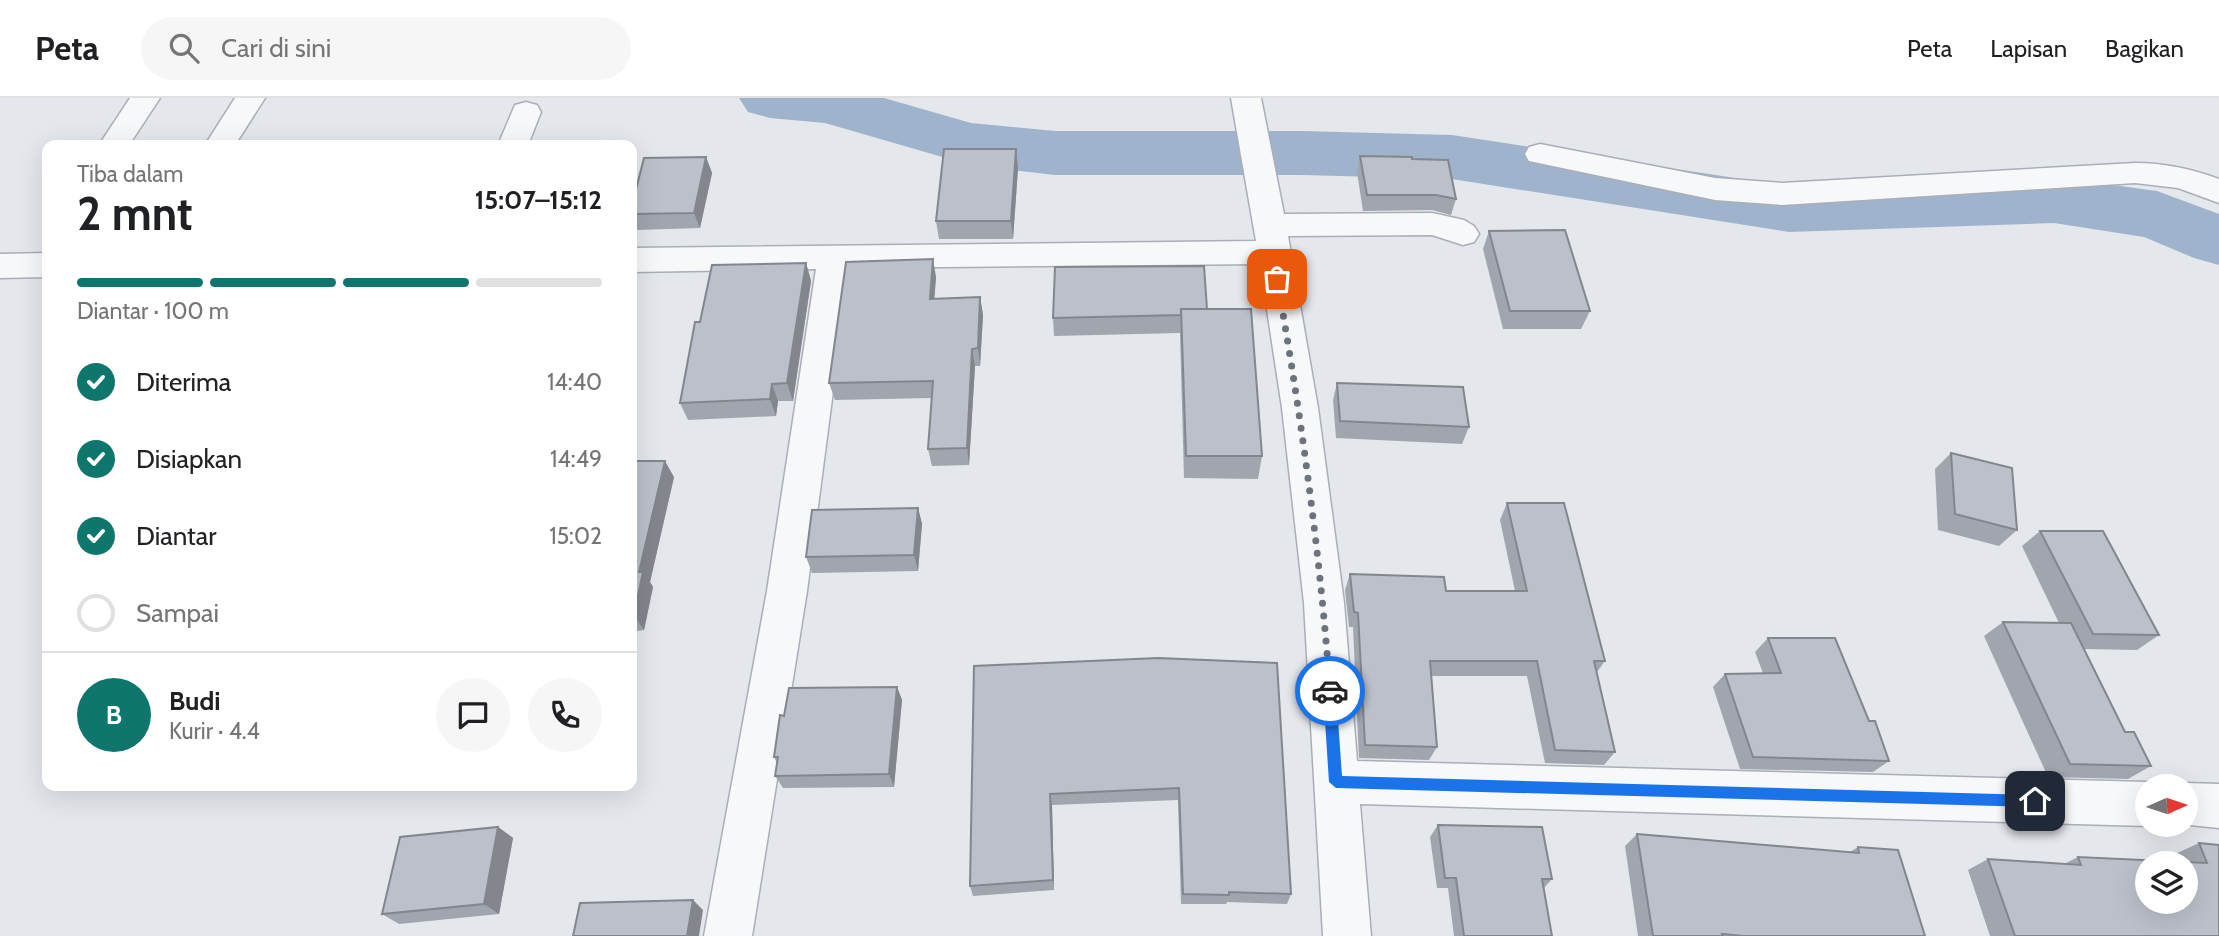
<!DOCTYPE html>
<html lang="id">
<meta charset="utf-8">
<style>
body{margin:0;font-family:Cabin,sans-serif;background:#f6f6f6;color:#202124;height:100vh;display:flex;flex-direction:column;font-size:26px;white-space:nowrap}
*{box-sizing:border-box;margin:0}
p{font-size:23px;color:#757577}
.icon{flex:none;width:38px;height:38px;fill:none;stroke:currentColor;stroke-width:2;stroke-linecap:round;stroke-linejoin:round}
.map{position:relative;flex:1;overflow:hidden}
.side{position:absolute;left:42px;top:42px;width:595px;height:651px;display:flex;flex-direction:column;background:#fff;border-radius:14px;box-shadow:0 7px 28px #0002}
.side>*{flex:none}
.needle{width:46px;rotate:87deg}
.controls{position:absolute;left:2135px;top:676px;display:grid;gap:14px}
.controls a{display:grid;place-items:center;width:63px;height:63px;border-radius:50%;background:#fff;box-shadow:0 7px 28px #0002;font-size:35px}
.pin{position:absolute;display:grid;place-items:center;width:60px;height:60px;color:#fff;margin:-30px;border-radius:14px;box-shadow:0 4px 10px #0006}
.courier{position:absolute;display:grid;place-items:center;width:70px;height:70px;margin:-35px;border:5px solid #1a73e8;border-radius:50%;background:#fff;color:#222;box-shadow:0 2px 9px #0007}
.headline em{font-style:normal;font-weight:700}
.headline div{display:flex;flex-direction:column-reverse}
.headline{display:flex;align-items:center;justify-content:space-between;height:119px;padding:0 35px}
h1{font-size:46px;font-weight:700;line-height:52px}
.bar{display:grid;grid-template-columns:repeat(4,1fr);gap:10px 7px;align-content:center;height:84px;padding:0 35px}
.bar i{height:9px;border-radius:5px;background:#e0e0e0}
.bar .selected{background:#0f766e}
.bar p{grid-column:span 4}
.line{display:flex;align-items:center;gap:18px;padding:0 35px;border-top:2px solid #e0e0e0}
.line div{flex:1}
.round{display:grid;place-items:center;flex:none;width:74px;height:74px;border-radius:37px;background:#f6f6f6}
ol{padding:0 35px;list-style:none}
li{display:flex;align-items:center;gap:21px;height:77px}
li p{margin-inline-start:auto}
li .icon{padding:7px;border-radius:50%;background:#0f766e;color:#fff;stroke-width:4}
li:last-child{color:#757577}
li i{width:38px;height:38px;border:4px solid #e0e0e0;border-radius:50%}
header{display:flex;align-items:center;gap:42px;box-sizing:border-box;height:98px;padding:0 35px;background:#fff;border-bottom:2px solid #e0e0e0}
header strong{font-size:33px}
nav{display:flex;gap:38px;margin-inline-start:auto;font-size:24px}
.search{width:490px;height:63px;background:#f6f6f6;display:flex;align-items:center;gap:18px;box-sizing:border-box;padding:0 24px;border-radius:38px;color:#757577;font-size:26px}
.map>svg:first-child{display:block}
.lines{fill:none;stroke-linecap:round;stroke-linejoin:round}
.river{fill:#9fb4cc;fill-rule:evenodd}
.minor-casing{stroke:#a9aeb7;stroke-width:3}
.minor{fill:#f7f8fa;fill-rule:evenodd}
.wall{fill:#a1a5ae}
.shaded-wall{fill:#83868d}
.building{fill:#bbc0ca;stroke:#83868d;stroke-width:2;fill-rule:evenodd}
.route{fill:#1a73e8}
.done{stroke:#6c737f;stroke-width:7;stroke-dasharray:0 12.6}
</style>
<header>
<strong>Peta</strong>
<div class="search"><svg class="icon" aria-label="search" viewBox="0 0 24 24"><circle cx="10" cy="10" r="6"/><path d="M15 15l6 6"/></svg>Cari di sini</div>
<nav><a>Peta</a><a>Lapisan</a><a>Bagikan</a></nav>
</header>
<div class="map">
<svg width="2219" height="838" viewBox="0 0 2219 838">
<rect width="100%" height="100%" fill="#e4e7ec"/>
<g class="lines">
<path class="river" d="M739,0h145l87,25 84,8h247l150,4 337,51 265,-9 103,14 62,23v51l-25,-7 -50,-21 -90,-14 -265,9 -337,-53 -150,-4h-247l-85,-10 -145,-42 -55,-5 -22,-6z"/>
<g class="minor-casing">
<g id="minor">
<path d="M130,0h30l-31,47h-30z"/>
<path d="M235,0h30l-30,47h-30z"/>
<path d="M1231,0h30l23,116 148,-1 32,7 10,6 5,8 -5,8 -11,3 -31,-10 -144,1 30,172 26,195 13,158 790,21 8,4h-8v38h3l-3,2 -787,-22 11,132h-48l-19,-333 -22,-195 -22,-144 -411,4 -42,323 -55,345h-48l63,-345 49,-322 -184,3v-24l624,-7z"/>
<path d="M526,4l11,3 4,7 -13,33h-30l17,-40z"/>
<path d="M1540,46l175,34 67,5 353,-20c29,0 57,6 84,16v24l-41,-15 -43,-5 -353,22 -67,-5 -186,-39 -4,-7 4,-7z"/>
<path d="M47,155v24l-47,1v-24z"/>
<path d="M2186,685l33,1v44l-39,-4h6v-38h-6z"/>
</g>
</g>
<use href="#minor" class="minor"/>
</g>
<g class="wall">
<path d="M1360,58l52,3 44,40 -5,16 -19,-5 -69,1 -6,-39z"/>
<path d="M706,59l6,16 -12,55 -64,2 -4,-10v-15z"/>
<path d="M1018,70l-5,71h-74l-3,-18z"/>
<path d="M1489,133l101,80 -9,18h-78l-20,-80z"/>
<path d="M806,165l5,18 -18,120h-15l-2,15 -88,4 -8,-17 20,-81z"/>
<path d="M936,179l-2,22 46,-2 3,18 -3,51h-5l-6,99 -37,1 -4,-17 4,-51 -97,2 -6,-17z"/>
<path d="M1207,211l55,147 -4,23 -74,-1 -4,-145 -126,3 -1,-18z"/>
<path d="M1337,285l132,44 -7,17 -126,-6 -3,-38z"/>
<path d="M1951,355l66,77 -18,16 -61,-16 -3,-61z"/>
<path d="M632,363l42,16 -24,105 3,5 -9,43 -7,1 -5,33z"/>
<path d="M1507,405l98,158 -8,11 18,80 -11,13 -59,-2 -18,-87h-96l6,71 -8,13 -70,-2 -6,-131h-4l-4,-37 5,-16 96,17h69l-15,-71z"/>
<path d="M918,410l4,16 -4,47 -106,2 -6,-16z"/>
<path d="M2040,433l119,104 -22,15 -53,-1 41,83 26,34 -23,13 -80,-2 -64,-141 19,-14 56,1 -37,-77z"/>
<path d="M1768,540l101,83 20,40 -16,11 -133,-3 -27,-82 12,-13 38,-1 -8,-21z"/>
<path d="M1158,560l133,236 -4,10 -60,-2 -1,2h-45l-3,-104 -126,5 2,85 -81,6 -3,-10z"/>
<path d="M897,589l5,13 -8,87 -111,1 -8,-12 2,-13 -3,-6z"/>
<path d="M1438,727l114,54 -8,9 8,48h-98l-6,-48h-11l-7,-51z"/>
<path d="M498,729l15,11 -14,76 -100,10 -17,-10z"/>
<path d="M1637,736l213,18 8,-5 67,89h-287l-13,-90z"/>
<path d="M2199,745l20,2v91h-229l-22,-66 20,-11 76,5 14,-7 98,4 -3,-6z"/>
</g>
<g class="shaded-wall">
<path d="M1016,51l2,19 -5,71 -2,-18z"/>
<path d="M706,59l6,16 -12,55 -6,-15z"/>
<path d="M933,161l3,18 -3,40 -3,-18z"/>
<path d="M806,165l5,18 -18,120 -6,-18z"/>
<path d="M980,199l3,18 -3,51 -2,-18z"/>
<path d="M972,251l3,17 -6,99 -2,-17z"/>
<path d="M772,286l6,17 -2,15 -6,-17z"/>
<path d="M665,363l9,16 -24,105 3,5 -9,43 -10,-15 5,-43z"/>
<path d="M918,410l4,16 -4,47 -4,-16z"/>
<path d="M632,525l5,8 -5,33z"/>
<path d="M897,589l5,13 -8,87 -5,-13z"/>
<path d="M1050,696l2,11 2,85 -1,-10z"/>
<path d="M498,729l15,11 -14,76 -15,-10z"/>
<path d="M693,802l10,10 -4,26h-12z"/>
</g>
<g class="building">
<path d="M944,51h72l-5,72h-75z"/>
<path d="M1360,58l52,1v2l36,1 8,39 -20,-4h-69z"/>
<path d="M706,59l-12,56 -62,1v-9l12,-47z"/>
<path d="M1565,132l25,81h-80l-21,-80z"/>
<path d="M933,161l-3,40 50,-2 -2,51 -6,1 -5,99 -39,1 5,-68 -104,2 17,-121z"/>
<path d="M806,165l-19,120 -15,1 -2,15 -90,4 15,-81h5l12,-57z"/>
<path d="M1204,168l3,43h-26v6l-128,3 2,-51z"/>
<path d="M1181,211h70l11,147h-76z"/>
<path d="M1337,285l126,4 6,40 -129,-6z"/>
<path d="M1951,355l61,15 5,62 -62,-16z"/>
<path d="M632,363h33l-26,111h4l-9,43 -2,1z"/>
<path d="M1507,405h57l41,158h-11l21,91 -60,-2 -18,-89h-107l7,86 -72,-2 -7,-132 -4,-1 -4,-38 94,3 2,14h81z"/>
<path d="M918,410l-4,47 -108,2 6,-47z"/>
<path d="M2040,433h63l56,104 -66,-1z"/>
<path d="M2003,524l68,1 54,109h9l17,34 -81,-2z"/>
<path d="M1768,540h67l34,83h6l14,40 -136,-4 -28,-83 56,-1z"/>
<path d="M1158,560l119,5 14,231 -62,-2v3l-46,-1 -4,-106 -129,6 3,86 -83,6 4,-220z"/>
<path d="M897,589l-8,87 -114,2 3,-19h-4l6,-42 4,1 5,-28z"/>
<path d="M1438,727l104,2 10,52h-10l10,57h-88l-8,-58h-11z"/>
<path d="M498,729l-14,77 -102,10 18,-77z"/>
<path d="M1637,736l222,19 -1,-6 40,3 27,86h-182l-21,-2 1,2h-70z"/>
<path d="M2199,745l20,2v91h-204l-27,-77 93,6 -3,-8 129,6zM2147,765h39v38h-39z"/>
<path d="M693,802l-6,36h-114l7,-33z"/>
</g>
<path class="route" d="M1330,587l6,6 6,85 693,19 7,6 -7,6 -699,-19 -7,-6 -6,-91z"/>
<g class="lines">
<path class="done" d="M1277,181c24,136 43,273 53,412"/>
</g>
</svg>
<div class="controls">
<a><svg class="needle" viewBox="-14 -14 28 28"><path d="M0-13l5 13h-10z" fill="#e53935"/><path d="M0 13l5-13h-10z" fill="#757577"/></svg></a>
<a><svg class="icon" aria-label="layers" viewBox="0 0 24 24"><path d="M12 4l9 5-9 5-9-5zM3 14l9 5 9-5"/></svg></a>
</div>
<div class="pin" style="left:1277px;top:181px;background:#ea580c"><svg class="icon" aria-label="bag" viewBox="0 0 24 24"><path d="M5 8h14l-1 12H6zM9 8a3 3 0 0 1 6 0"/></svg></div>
<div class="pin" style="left:2035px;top:703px;background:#1f2937"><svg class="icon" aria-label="home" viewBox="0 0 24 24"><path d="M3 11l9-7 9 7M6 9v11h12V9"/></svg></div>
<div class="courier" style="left:1330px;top:593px"><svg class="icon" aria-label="car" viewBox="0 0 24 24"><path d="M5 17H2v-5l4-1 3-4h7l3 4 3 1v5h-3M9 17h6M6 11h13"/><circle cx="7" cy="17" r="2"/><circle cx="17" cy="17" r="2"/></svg></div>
<section class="side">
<div class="headline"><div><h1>2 mnt</h1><p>Tiba dalam</p></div><em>15:07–15:12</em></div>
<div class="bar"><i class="selected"></i><i class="selected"></i><i class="selected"></i><i></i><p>Diantar · 100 m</p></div>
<ol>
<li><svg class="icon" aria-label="check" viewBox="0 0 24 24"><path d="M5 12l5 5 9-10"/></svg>Diterima<p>14:40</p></li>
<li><svg class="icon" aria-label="check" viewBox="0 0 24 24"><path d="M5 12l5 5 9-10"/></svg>Disiapkan<p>14:49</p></li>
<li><svg class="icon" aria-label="check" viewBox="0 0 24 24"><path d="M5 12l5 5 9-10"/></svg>Diantar<p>15:02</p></li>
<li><i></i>Sampai</li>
</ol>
<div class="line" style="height:126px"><b class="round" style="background:#0f766e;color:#fff">B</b><div><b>Budi</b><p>Kurir · 4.4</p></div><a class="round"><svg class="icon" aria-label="chat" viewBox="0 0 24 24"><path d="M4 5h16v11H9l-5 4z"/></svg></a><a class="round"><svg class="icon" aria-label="phone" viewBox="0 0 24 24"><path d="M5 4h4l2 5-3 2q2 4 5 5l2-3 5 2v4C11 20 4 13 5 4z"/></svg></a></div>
</section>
</div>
